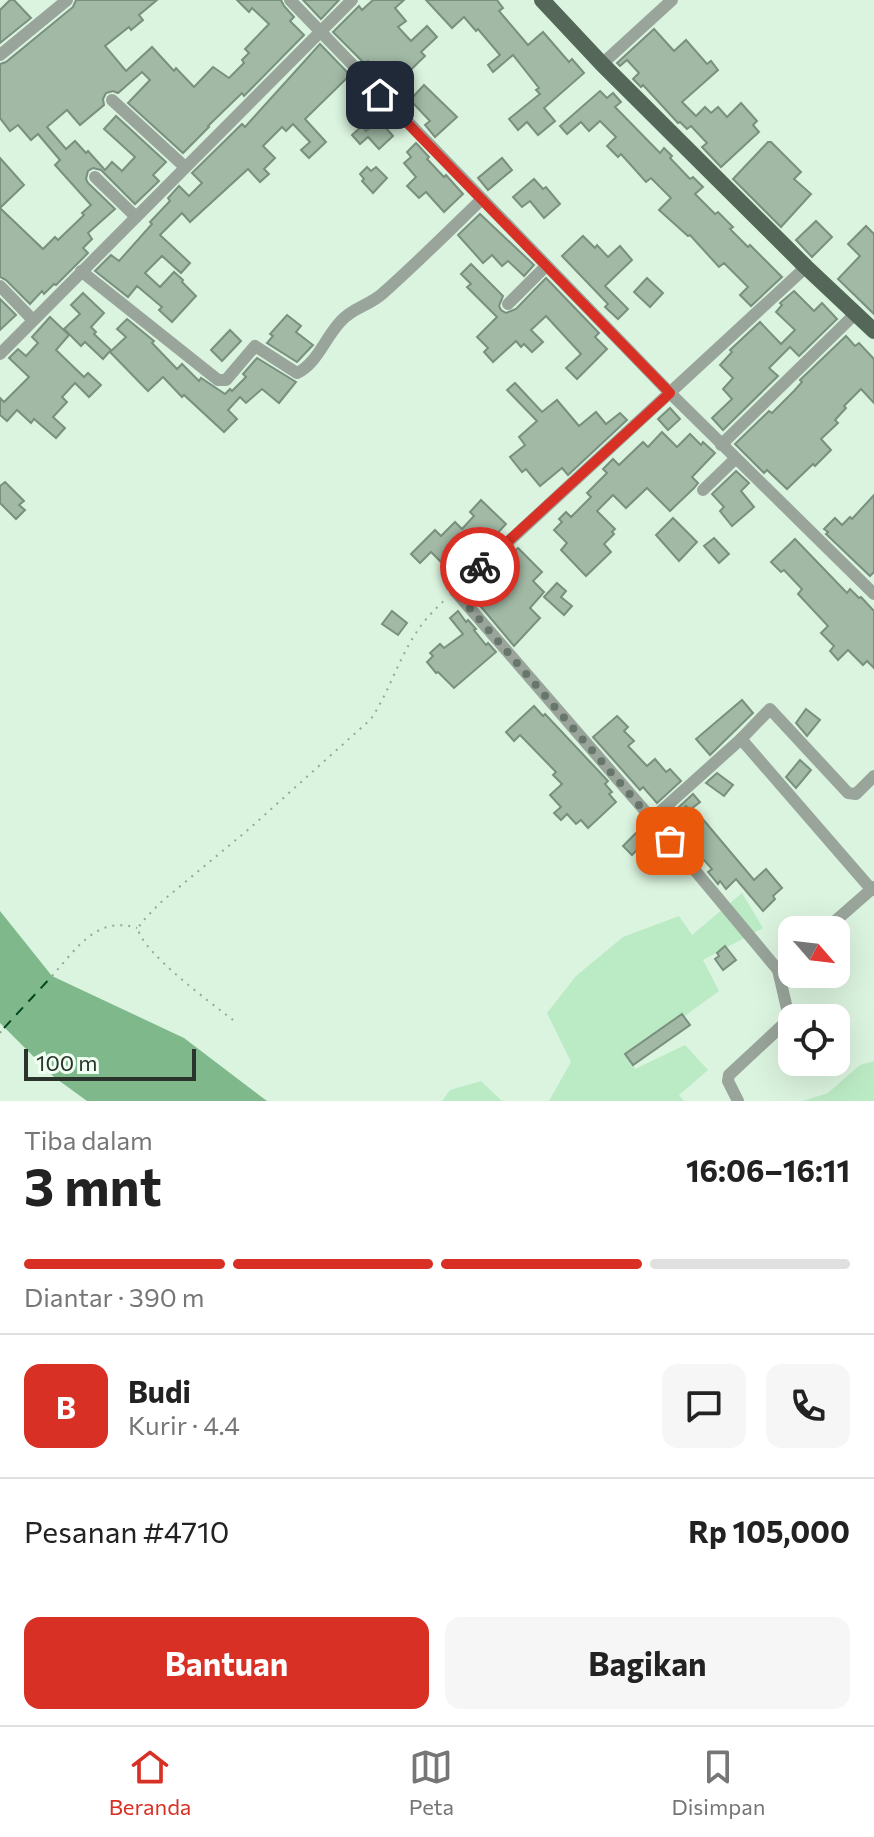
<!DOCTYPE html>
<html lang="id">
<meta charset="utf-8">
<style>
body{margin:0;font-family:Commissioner,sans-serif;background:#f6f6f6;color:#222;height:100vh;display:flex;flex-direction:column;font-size:30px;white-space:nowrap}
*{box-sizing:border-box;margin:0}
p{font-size:26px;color:#767676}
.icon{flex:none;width:44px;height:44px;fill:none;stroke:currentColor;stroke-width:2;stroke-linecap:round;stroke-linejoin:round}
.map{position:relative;height:1101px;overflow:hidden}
.details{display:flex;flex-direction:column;background:#fff;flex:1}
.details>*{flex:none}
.needle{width:52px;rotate:118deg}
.buttons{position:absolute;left:778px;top:916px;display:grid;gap:16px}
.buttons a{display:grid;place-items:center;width:72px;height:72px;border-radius:16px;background:#fff;box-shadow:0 8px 32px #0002;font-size:40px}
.scale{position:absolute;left:24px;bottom:20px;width:172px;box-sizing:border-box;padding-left:8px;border:4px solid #2a342c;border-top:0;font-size:22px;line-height:28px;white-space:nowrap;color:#2a342c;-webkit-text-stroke:6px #effff2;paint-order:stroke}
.pin{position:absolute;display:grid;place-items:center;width:68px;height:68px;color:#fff;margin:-34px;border-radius:16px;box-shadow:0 4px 12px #0006}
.courier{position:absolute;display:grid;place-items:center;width:80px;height:80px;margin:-40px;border:6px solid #d93025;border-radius:50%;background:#fff;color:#222;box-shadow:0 2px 10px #0007}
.head em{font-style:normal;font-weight:700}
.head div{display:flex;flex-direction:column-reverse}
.head{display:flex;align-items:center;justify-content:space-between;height:136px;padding:0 24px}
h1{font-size:52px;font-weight:700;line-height:60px}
.bar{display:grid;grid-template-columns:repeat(4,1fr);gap:12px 8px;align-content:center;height:96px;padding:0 24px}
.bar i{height:10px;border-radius:6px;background:#e0e0e0}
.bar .active{background:#d93025}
.bar p{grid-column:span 4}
.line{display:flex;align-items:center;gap:20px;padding:0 24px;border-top:2px solid #e0e0e0}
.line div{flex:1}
.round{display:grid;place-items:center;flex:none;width:84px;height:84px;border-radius:16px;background:#f6f6f6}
.cta{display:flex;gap:16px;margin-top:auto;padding:16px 24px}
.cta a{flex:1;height:92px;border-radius:16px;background:#d93025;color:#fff;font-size:32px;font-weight:700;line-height:92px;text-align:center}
.cta a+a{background:#f6f6f6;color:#222}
.dock{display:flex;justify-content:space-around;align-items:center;height:112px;border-top:2px solid #e0e0e0;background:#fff;font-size:22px;color:#767676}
.dock a{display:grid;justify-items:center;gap:4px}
.dock .active{color:#d93025}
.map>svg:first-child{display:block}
.green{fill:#bbebc4}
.water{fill:#7fb98b}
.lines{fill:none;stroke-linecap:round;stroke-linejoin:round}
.ferry{stroke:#01481e;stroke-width:2;stroke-dasharray:10 8;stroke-linecap:butt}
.building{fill:#a1b9a5;stroke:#78907d;stroke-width:2}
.path{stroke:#95a898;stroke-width:2;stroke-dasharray:2 6;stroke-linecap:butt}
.minor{stroke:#99a49b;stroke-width:12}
.major{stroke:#556758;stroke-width:16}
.done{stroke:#68776b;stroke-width:8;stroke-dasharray:0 14.4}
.route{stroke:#d93025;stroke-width:10}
</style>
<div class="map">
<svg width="874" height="1101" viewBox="0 0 874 1101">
<rect width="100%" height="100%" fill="#dbf4df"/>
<g class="green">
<path d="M742,893l21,35 -60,32 16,31 -89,65 5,13 50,-24 23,25 -29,25 5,6h-135l22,-39 -24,-49 29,-37 47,-39 56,-21 13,19z"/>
<path d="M874,1061v40h-71l25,-8 32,-28z"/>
<path d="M481,1081l21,20h-60l8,-11z"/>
</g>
<path class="water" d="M0,911l52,65 132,62 83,63h-180l-33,-24 -54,-54z"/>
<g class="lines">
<path class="ferry" d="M4,1028l48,-52"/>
</g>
<g class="building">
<path d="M10,0h4l17,18 -31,25v-33z"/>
<path d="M76,0h81l-18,15 4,5 -12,10 -2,-3 -24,19 21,25 26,-24 22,24 2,-3 18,19 19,-20 16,11 15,-15 -2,-3 7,-7 -4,-4 24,-25 -17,-16 -3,4 -12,-12h44l3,6 10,11 -4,4 14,14 -60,61 -2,-3 -34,33 1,1 -26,26 -55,-50 22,-23 -8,-8 -24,21 -5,-2 -7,2 -3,6 1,6 -24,20 -13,-15 -20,17 19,22 9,-8 11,12 2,-2 17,19 7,-8 10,9 13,-14 -31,-28 12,-13 50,46 -13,13 6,6 -24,23 -34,-34 -8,-2 -5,3 -2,8 2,4 27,26 -27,24 4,6 -9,9 5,5 -32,32 -2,-1 -10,10 -2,-3 -12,13 -24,-24 -6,-3v-119l24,27 -24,23 43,41 12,-12 3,3 26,-25 -2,-2 9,-8 -36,-40 5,-5 -22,-26 -7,6 -13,-15 -8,6 -10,-13v-54l6,-2 67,-55z"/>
<path d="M303,0h36l-18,19z"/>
<path d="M373,0h31l-9,8 11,13 -8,6 13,14 16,-15 10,11 -16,15 4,4 -35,34 -7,-8 2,-3 -17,-18 -3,3 -32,-32 26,-26 3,4z"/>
<path d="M426,0h71l6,8 -4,3 29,34 15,-13 26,30 3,-3 12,14 -40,35 11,13 -17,14 -11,-13 -9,8 -9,-11 31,-25 -4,-4 3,-2 -26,-33 -20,17 -5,-7 12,-10 -22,-26 -2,2 -12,-14 -12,11z"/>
<path d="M654,29l20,22 12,-11 21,24 4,-3 7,9 -36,32 14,14 9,-9 6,6 7,-6 9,10 14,-14 16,18 -4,4 6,7 -38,35 -19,-20 5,-4 -16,-17 -4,3 -7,-7 -2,1 -35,-38 -2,2 -8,-8 6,-6 -12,-13 -7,6 -3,-3z"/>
<path d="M320,44l30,31 -45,44 21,23 -17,16 -8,-8 9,-8 -17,-18 -7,7 -4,-4 -19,19 12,12 -11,11 5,5 -9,8 -12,-13 -58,53 -8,-9 -22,22 30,28 -9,10 -19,-17 -17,17 15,14 14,-15 9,8 -1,2 14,14 -24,26 -13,-12 3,-3 -25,-21 -9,11 -33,-26 16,-16 8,6 33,-37 -2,-2 20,-21 -2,-3 11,-12 10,10 13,-13 -10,-10 50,-49 3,3z"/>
<path d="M424,85l33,32 -22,20 -10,-12 5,-4 -20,-21z"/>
<path d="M600,91l7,7 6,-5 8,9 -6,5 45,46 4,-5 8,8 -2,2 20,21 3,-2 10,10 -8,7 20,20 3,-2 15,15 -3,2 18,18 2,-2 32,32 -31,29 -11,-11 8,-8 -24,-24 -5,4 -29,-32 -2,1 -29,-26 12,-12 -20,-20 -5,4 -25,-28 -3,3 -11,-11 9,-9 -16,-16 -11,10 -8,-9 -14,12 -7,-8z"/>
<path d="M379,120l14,16 -14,13 -11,-12 -8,7 -8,-9 10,-9 4,5z"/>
<path d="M768,142h3l30,30 -7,7 17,15 -30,33 -48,-48z"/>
<path d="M416,143l13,14 -2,2 17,18 2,-2 17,19 -19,18 -18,-20 -7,6 -12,-12 9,-9 -12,-14 7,-6 -4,-5z"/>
<path d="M502,158l10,12 -24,20 -10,-12z"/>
<path d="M367,167l4,4 5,-4 11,11 -14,15 -11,-12 2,-2 -4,-5z"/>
<path d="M534,179l9,10 3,-2 14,17 -16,14 -14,-17 -8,6 -9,-10z"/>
<path d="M480,214l54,51 -10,11 -16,-15 -6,5 -10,-11 -9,8 -25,-28z"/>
<path d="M816,221l16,16 -20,20 -16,-17z"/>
<path d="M866,226l8,8v80l-36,-35 22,-23 -12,-12z"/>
<path d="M583,236l12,12 2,-3 11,12 12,-11 12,14 -27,26 23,23 -10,10 -13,-12 3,-3 -46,-48z"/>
<path d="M471,264l32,32 -4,10 2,4 5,3 10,-4 30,-31 53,55 -4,4 12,12 -30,30 -11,-11 15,-14 -35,-38 -15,14 12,12 -11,10 -8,-8 -3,3 -5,-6 -23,21 -9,-10 4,-4 -11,-11 20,-20 -30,-30 4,-3 -10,-10z"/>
<path d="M647,278l16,15 -13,14 -16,-15z"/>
<path d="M794,291l20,20 8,-8 15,16 -38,37 -9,-9 -21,21 9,8 -55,54 -11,-12 20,-19 -9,-10 10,-11 -13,-13 12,-13 -2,-2 30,-28 21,22 14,-14 -19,-18 6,-7 -2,-2z"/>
<path d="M83,293l21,20 -13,14 5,5 -2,2 17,16 -8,9 -18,-17 -4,4 -17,-17 16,-15 -9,-9z"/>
<path d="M0,299l16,16 -16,15z"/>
<path d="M287,315l14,11 -5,6 17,13 -16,17 -30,-19 6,-7 -3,-2z"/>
<path d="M50,317l19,18 -13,15 28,27 4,-4 13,12 -12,12 -14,-14 -13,14 5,5 -14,15 12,11 -9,10 -22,-19 -3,4 -14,-13 -10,11 -7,-6v-17l4,4 25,-25 -20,-19 9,-9 8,7 12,-13 -6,-6z"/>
<path d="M127,319l27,22 -2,2 25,26 5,-5 17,17 2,-3 24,16 5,-5 2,2 14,-14 -3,-3 14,-16 39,24 -17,21 -17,-14 -16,14 -6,-6 -12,13 9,9 -13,13 -40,-37 -2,2 -19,-20 -15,14 -38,-39 16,-15 -9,-8z"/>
<path d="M230,330l11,11 -19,20 -11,-11z"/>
<path d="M846,336l9,10 4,-3 15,16v44l-13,-14 -17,17 2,2 -11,12 3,3 -17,16 10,11 -16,16 -2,-2 -26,25 -20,-19 -3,3 -29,-29 34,-33 3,2 22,-22 8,-9 -2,-2z"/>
<path d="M515,383l27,29 15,-12 22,26 17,-14 10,12 14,-11 7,7 -59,55 -6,-7 -22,18 -14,-17 -4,3 -12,-15 15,-12 -6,-8 18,-16 -30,-31z"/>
<path d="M670,408l10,11 -12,11 -10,-11z"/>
<path d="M662,432l15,15 13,-13 11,11 2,-3 12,11 -23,24 6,6 -4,5 -24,23 -23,-23 -21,20 -13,-13 -16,16 18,18 -3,3 2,2 -10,10 7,8 -25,24 -25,-26 6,-7 -13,-13 8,-8 -3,-3 7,-7 5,5 20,-20 -4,-4 20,-20 -4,-4 10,-10 6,6 24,-23 5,5z"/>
<path d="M736,471l13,12 -8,8 13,16 -22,19 -12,-15 4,-4 -12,-13z"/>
<path d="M5,482l19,19 -5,4 6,5 -9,9 -16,-16v-17z"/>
<path d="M874,495v77l-4,4 -44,-42 2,-2 -4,-3 11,-11 7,7 8,-8 2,2z"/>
<path d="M481,500l25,24 -14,15 3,3 -26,24 -13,-12 -11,12 -14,-14 -11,11 -9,-9 24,-24 6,6 14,-14 7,7 12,-13 -4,-4z"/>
<path d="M673,518l24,24 -18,19 -23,-26z"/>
<path d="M714,538l15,16 -10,9 -15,-17z"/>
<path d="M795,539l52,54 3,-4 9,9 2,-1 13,14v57l-7,-7 -4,4 -15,-15 -10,10 -8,-9 4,-5 -13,-13 7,-7 -30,-32 4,-5 -18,-19 -3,2 -10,-10z"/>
<path d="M518,548l24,24 -9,9 11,11 -14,16 10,10 -26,28 -42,-50 41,-38 -3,-3z"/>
<path d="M557,583l9,8 -5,6 11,9 -8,9 -20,-18z"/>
<path d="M392,611l15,12 -9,12 -16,-11z"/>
<path d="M458,611l8,11 2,-2 8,9 -2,1 12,15 2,-2 8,9 -42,36 -16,-16 -2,1 -9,-11 6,-6 -3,-3 10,-9 4,4 19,-14 -13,-16z"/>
<path d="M742,700l11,13 -43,42 -14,-16z"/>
<path d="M534,706l9,10 2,-2 63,67 -3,3 7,8 -3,2 7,8 -28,26 -7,-8 -5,4 -9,-10 -6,6 -7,-7 7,-6 -11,-12 12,-11 -9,-9 3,-3 -36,-37 -6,6 -8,-9z"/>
<path d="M806,709l14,11 -13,16 -11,-13z"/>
<path d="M617,716l11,11 -4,4 10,10 -6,5 19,20 8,-7 11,13 4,-3 11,12 -24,22 -14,-16 -3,3 -47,-53z"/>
<path d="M800,760l11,10 -15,18 -10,-11z"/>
<path d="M717,773l16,12 -9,11 -18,-13z"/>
<path d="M693,794l7,8 -10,8 -4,-4 -16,15 -3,-3z"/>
<path d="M701,817l53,63 12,-11 16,19 -9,8 2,3 -12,12 -27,-32 -10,10 -6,-8 -2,3 -10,-12 4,-3 -30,-34z"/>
<path d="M641,828l9,9 -18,18 -9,-9z"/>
<path d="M725,946l11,14 -13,10 -8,-11 4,-3 -2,-3z"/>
<path d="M682,1014l8,11 -57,40 -8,-11z"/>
</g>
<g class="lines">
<g class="path">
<path d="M52,976c24,-27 45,-61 85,-48"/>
<path d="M233,1020c-22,-17 -90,-67 -95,-91l3,-6 19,-20 89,-74 122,-110c18,-27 27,-59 45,-86 8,-13 19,-24 30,-34"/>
<path d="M0,1033l4,-5"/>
</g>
<g class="minor">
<path d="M290,0l380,393 204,201"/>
<path d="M0,55l67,-55"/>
<path d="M602,64l70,-64"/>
<path d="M112,100l73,67"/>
<path d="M95,177l41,40"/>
<path d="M81,271l137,109h8l29,-34 42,27c20,-9 29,-37 44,-52 11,-13 29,-16 41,-27 34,-30 67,-63 100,-95"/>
<path d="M0,286l33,34"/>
<path d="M508,304l38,-38"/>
<path d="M0,354l352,-354"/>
<path d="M721,445l134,-131"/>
<path d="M703,490l32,-31"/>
<path d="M741,739l29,-30 78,84 8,1 18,-18"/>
<path d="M652,819l89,-80 131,151"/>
<path d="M825,930l49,-43"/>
<path d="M778,970l14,-12"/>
<path d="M738,1101l-10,-20 1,-6 58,-54 1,-8 -10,-43 -126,-151 -197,-228 351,-324"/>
</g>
<path class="major" d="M542,0l60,64 204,203 68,64"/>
</g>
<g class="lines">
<path class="done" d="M480,567l-25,24 215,250"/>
<path class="route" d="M380,95l290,298 -190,174"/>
</g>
</svg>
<div class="buttons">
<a><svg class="needle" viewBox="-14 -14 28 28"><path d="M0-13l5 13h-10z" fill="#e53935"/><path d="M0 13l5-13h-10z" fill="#767676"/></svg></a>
<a><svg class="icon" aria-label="locate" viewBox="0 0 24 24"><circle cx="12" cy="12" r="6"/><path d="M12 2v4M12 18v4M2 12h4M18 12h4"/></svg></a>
</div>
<div class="scale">100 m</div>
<div class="pin" style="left:670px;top:841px;background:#ea580c"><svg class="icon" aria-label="bag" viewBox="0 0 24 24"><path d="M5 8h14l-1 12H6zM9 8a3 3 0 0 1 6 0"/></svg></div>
<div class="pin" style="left:380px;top:95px;background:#1f2937"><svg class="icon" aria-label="home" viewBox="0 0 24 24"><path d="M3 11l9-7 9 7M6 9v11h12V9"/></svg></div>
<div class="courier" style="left:480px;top:567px"><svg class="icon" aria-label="bike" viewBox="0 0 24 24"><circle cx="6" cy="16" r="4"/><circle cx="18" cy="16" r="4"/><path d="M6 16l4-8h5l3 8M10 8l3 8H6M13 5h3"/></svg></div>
</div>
<section class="details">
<div class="head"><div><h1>3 mnt</h1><p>Tiba dalam</p></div><em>16:06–16:11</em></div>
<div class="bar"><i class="active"></i><i class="active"></i><i class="active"></i><i></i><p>Diantar · 390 m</p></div>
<div class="line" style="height:144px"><b class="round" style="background:#d93025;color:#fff">B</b><div><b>Budi</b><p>Kurir · 4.4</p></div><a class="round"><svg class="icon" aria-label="chat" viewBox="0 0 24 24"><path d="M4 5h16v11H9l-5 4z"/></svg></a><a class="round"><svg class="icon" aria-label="phone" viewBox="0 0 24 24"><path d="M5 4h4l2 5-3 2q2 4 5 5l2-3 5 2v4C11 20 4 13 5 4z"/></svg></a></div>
<div class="line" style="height:104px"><div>Pesanan #4710</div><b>Rp 105,000</b></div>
<div class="cta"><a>Bantuan</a><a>Bagikan</a></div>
</section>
<nav class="dock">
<a class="active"><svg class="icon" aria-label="home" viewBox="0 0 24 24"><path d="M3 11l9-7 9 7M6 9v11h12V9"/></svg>Beranda</a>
<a><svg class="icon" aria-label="map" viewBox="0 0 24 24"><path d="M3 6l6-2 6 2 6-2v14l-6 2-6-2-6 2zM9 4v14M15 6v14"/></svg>Peta</a>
<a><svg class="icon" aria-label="saved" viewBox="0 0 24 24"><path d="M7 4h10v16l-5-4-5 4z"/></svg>Disimpan</a>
</nav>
